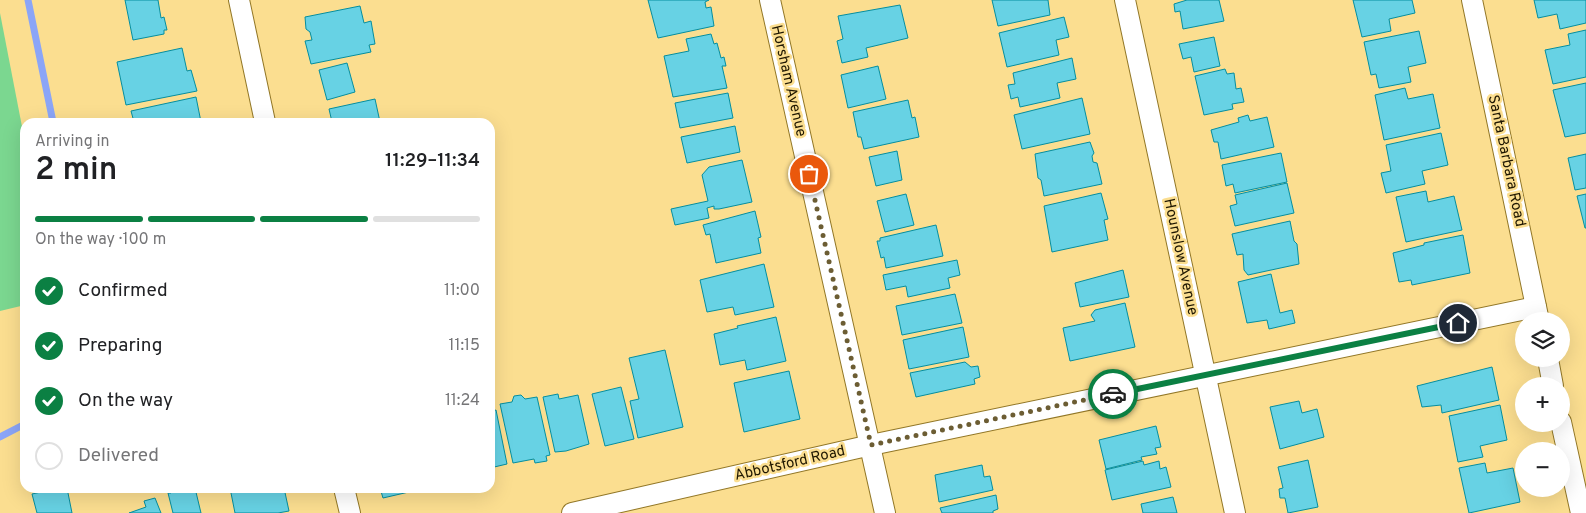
<!DOCTYPE html>
<meta charset="utf-8">
<style>
body{margin:0;font-family:Overpass,sans-serif;background:#f2f2f2;color:#202124;height:100vh;display:flex;flex-direction:column;font-size:19px;white-space:nowrap}
*{box-sizing:border-box;margin:0}
p{font-size:16px;color:#757577}
.icon{flex:none;width:28px;height:28px;fill:none;stroke:currentColor;stroke-width:2;stroke-linecap:round;stroke-linejoin:round}
.map{position:relative;flex:1;overflow:hidden}
.side{position:absolute;left:20px;top:118px;width:475px;height:375px;display:flex;flex-direction:column;background:#fff;border-radius:15px;box-shadow:0 5px 20px #0002}
.side>*{flex:none}
.buttons{position:absolute;left:1515px;top:312px;display:grid;gap:10px}
.buttons a{display:grid;place-items:center;width:55px;height:55px;border-radius:50%;background:#fff;box-shadow:0 5px 20px #0002;font-size:25px}
.pin{position:absolute;display:grid;place-items:center;width:42px;height:42px;color:#fff;margin:-21px;border:2px solid #fff;border-radius:50%;box-shadow:0 1px 5px #0007}
.courier{position:absolute;display:grid;place-items:center;width:50px;height:50px;margin:-25px;border:4px solid #0b8043;border-radius:50%;background:#fff;color:#222;box-shadow:0 1px 6px #0007}
.overview em{font-style:normal;font-weight:600}
.overview div{display:flex;flex-direction:column-reverse}
.overview{display:flex;align-items:center;justify-content:space-between;height:85px;padding:0 15px}
h1{font-size:32px;font-weight:600;line-height:38px}
.bar{display:grid;grid-template-columns:repeat(4,1fr);gap:8px 5px;align-content:center;height:60px;padding:0 15px}
.bar i{height:6px;border-radius:4px;background:#e0e0e0}
.bar .selected{background:#0b8043}
.bar p{grid-column:span 4}
ol{padding:0 15px;list-style:none}
li{display:flex;align-items:center;gap:15px;height:55px}
li p{margin-inline-start:auto}
li .icon{padding:5px;border-radius:50%;background:#0b8043;color:#fff;stroke-width:4}
li:last-child{color:#757577}
li i{width:28px;height:28px;border:2px solid #e0e0e0;border-radius:50%}
.map>svg:first-child{display:block}
.green{fill:#7bd790}
.lines{fill:none;stroke-linecap:round;stroke-linejoin:round}
.stream{stroke:#8ba5f7;stroke-width:7}
.building{fill:#67d2e4;stroke:#058e9f}
.street-casing{stroke:#927727;stroke-width:22}
.street{stroke:#fff;stroke-width:20}
.done{stroke:#6c5d33;stroke-width:5;stroke-dasharray:0 9}
.route{stroke:#0b8043;stroke-width:6}
.labels{text-anchor:middle;dominant-baseline:central;stroke-width:5;stroke-linejoin:round;paint-order:stroke}
.street-label{font-size:15px;fill:#1f1701;stroke:#fbde90}
</style>
<div class="map">
<svg width="1586" height="513" viewBox="0 0 1586 513">
<rect width="100%" height="100%" fill="#fbde90"/>
<path class="green" d="M0,13l25,129v163l-25,6z"/>
<g class="lines">
<g class="stream">
<path d="M28,0l25,122"/>
<path d="M0,437l25,-13"/>
</g>
</g>
<g class="building">
<path d="M125,0h33l3,18 3,-1 3,13h-3v4l-31,6z"/>
<path d="M648,0h61l-4,2 1,6 5,-1 3,19 -56,12z"/>
<path d="M992,0h56l2,15 -52,11z"/>
<path d="M1187,0h32l5,21 -41,8 -3,-18 -5,1 -1,-8z"/>
<path d="M1353,0h59l3,13 -26,6 2,12 -29,6z"/>
<path d="M1534,0h52v23l-26,6 -3,-15 -19,4z"/>
<path d="M900,5l8,33 -42,10 2,9 -26,6 -5,-22 6,-2 -5,-23z"/>
<path d="M360,6l4,17 7,-2 4,23 -6,1 2,7 -60,12 -6,-23 7,-1 -2,-8 -4,-3 -1,-12z"/>
<path d="M1064,17l5,20 -13,3 3,15 -52,12 -8,-34z"/>
<path d="M1586,30v47l-33,7 -8,-34 25,-5 -2,-11z"/>
<path d="M1419,31l7,32 -18,4 3,15 -32,6 -3,-14 -5,1 -7,-33z"/>
<path d="M711,34l3,10 3,-1 4,15 3,-1 2,9h-4l5,22 -54,9 -9,-41 25,-5 -3,-12z"/>
<path d="M1214,37l6,29 -26,6 -3,-15 -8,2 -4,-15z"/>
<path d="M182,48l5,23 4,-1 6,21 -71,14 -9,-43z"/>
<path d="M1072,58l4,21 -19,4 3,15 -40,9 -2,-10 -7,2 -3,-14 7,-1 -2,-11z"/>
<path d="M347,63l8,29 -28,8 -8,-30z"/>
<path d="M878,66l8,33 -38,9 -7,-33z"/>
<path d="M1225,69l2,5 7,-1 2,16 5,-1 3,14 -12,2 1,5 -29,6 -9,-39z"/>
<path d="M1586,83v50l-21,4 -12,-47z"/>
<path d="M1405,88l3,11 25,-5 7,34 -56,12 -9,-45z"/>
<path d="M728,93l5,25 -53,10 -5,-25z"/>
<path d="M196,97l5,25h-67l-3,-11z"/>
<path d="M1082,98l8,36 -68,15 -8,-34z"/>
<path d="M375,99l5,23h-48l-3,-13z"/>
<path d="M908,100l4,18 3,-1 4,20 -55,12 -3,-12h-3l-5,-25z"/>
<path d="M1248,115l2,6 17,-4 7,30 -53,12 -3,-17h-4l-3,-12 28,-8 -1,-4z"/>
<path d="M735,126l5,26 -53,11 -6,-26z"/>
<path d="M1441,133l7,32 -26,6 3,13 -39,9 -5,-20 10,-2 -5,-26z"/>
<path d="M1090,142l4,11 -2,3 1,6 4,1 5,21 -58,12 -3,-16 -3,-2 -3,-24z"/>
<path d="M897,151l5,29 -26,6 -7,-29z"/>
<path d="M1281,153l6,29 -52,11 -2,-9 -7,2 -4,-21z"/>
<path d="M1586,154v34l-11,2 -7,-32z"/>
<path d="M742,160l10,42 -33,7h-5v-3l-7,2 2,10 -34,7 -4,-16 37,-8 -6,-26 7,-8z"/>
<path d="M1287,183l7,30 -59,13 -5,-20 7,-2 -2,-9z"/>
<path d="M1426,191l2,11 26,-6 8,34 -56,12 -10,-45z"/>
<path d="M1101,193l7,26 -4,1 4,20 -56,12 -8,-46z"/>
<path d="M906,194l8,31 -29,7 -8,-31z"/>
<path d="M1586,194v34h-1l-8,-32z"/>
<path d="M755,211l6,26 -3,1 3,15 -45,10 -6,-29 -4,1 -3,-10z"/>
<path d="M1290,221l4,20 3,3 2,20 -51,11 -4,-5 -1,-16 -6,1 -5,-21z"/>
<path d="M936,225l7,31 -57,12 -2,-11 -3,1 -4,-17h3v-3z"/>
<path d="M1463,235l7,38 -58,12 -1,-5 -12,2 -6,-29 31,-8v-2z"/>
<path d="M957,260l3,15 -12,3 2,10 -42,9 -2,-11 -20,4 -3,-15z"/>
<path d="M764,264l10,43 -39,8 -2,-8 -26,5 -7,-32z"/>
<path d="M1123,270l6,27 -49,10 -5,-24z"/>
<path d="M1271,274l9,39 12,-3 3,13 -26,6 -2,-9 -20,3 -9,-41z"/>
<path d="M955,294l7,29 -60,12 -6,-29z"/>
<path d="M1125,303l10,44 -65,14 -7,-33 32,-7 -4,-6 4,-5z"/>
<path d="M776,317l10,44 -39,9 -2,-10 -25,5 -6,-31 24,-6 -1,-2z"/>
<path d="M963,327l6,30 -60,12 -6,-29z"/>
<path d="M665,350l18,77 -45,11 -8,-37 9,-2 -10,-41z"/>
<path d="M965,362l6,5 7,-1 2,11 -6,2 1,5 -59,13 -6,-24z"/>
<path d="M1492,367l7,33 -57,13 -1,-8 -19,2 -5,-21z"/>
<path d="M789,371l11,48 -56,13 -10,-49z"/>
<path d="M621,387l13,52 -29,7 -13,-52z"/>
<path d="M558,394l1,5 19,-4 11,49 -23,7 -11,1 -12,-55z"/>
<path d="M521,395l4,4 12,-2 13,58 -4,1 1,5 -12,2 -1,-4 -21,4 -13,-59 12,-2 2,-6z"/>
<path d="M1299,401l3,12 15,-4 7,28 -44,12 -10,-42z"/>
<path d="M1500,405l7,35 -27,6 3,11 -25,5 -9,-46z"/>
<path d="M496,410l11,54 -17,4v-56z"/>
<path d="M1156,426l5,21 -6,1 2,6 -16,3 1,3 -36,9 -7,-29z"/>
<path d="M1308,460l10,47 -30,6 -3,-15h-5l-1,-9 4,-1 -5,-21z"/>
<path d="M1143,461l1,4 15,-4 1,8 6,-2 5,20 -59,13 -7,-30z"/>
<path d="M1485,463l2,10 26,-5 7,34 -51,11 -10,-45z"/>
<path d="M982,465l2,12 6,-1 3,14 -54,12 -4,-27z"/>
<path d="M59,488h8l5,25h-35l-5,-19z"/>
<path d="M169,488h10l1,3 15,-3 6,25h-28l-5,-20h3z"/>
<path d="M230,488h54l5,23 -11,2h-43z"/>
<path d="M380,488h46l-43,10z"/>
<path d="M996,495l2,14 -5,2v2h-51l-2,-5z"/>
<path d="M1173,497l4,16h-34l-2,-9z"/>
<path d="M155,498l6,15h-32l17,-6 -2,-6z"/>
</g>
<g class="lines">
<g class="street-casing">
<g id="street">
<path d="M239,0l26,122"/>
<path d="M770,0l115,513"/>
<path d="M1125,0l110,513"/>
<path d="M1472,0l67,321"/>
<path d="M1548,359l5,27"/>
<path d="M1561,422l20,91"/>
<path d="M344,488l6,25"/>
<path d="M572,513l299,-68 665,-138"/>
</g>
</g>
<use href="#street" class="street"/>
</g>
<g class="lines">
<path class="done" d="M809,174l62,271 242,-51"/>
<path class="route" d="M1113,394l345,-71"/>
</g>
<g class="labels">
<g class="street-label">
<text transform="translate(788 81) rotate(77)">Horsham Avenue</text>
<text transform="translate(1506 161) rotate(78)">Santa Barbara Road</text>
<text transform="translate(1180 257) rotate(78)">Hounslow Avenue</text>
<text transform="translate(790 464) rotate(-13)">Abbotsford Road</text>
</g>
</g>
</svg>
<div class="buttons">
<a><svg class="icon" aria-label="layers" viewBox="0 0 24 24"><path d="M12 4l9 5-9 5-9-5zM3 14l9 5 9-5"/></svg></a>
<a>+</a>
<a>−</a>
</div>
<div class="pin" style="left:809px;top:174px;background:#ea580c"><svg class="icon" aria-label="bag" viewBox="0 0 24 24"><path d="M5 8h14l-1 12H6zM9 8a3 3 0 0 1 6 0"/></svg></div>
<div class="pin" style="left:1458px;top:323px;background:#1f2937"><svg class="icon" aria-label="home" viewBox="0 0 24 24"><path d="M3 11l9-7 9 7M6 9v11h12V9"/></svg></div>
<div class="courier" style="left:1113px;top:394px"><svg class="icon" aria-label="car" viewBox="0 0 24 24"><path d="M5 17H2v-5l4-1 3-4h7l3 4 3 1v5h-3M9 17h6M6 11h13"/><circle cx="7" cy="17" r="2"/><circle cx="17" cy="17" r="2"/></svg></div>
<section class="side">
<div class="overview"><div><h1>2 min</h1><p>Arriving in</p></div><em>11:29–11:34</em></div>
<div class="bar"><i class="selected"></i><i class="selected"></i><i class="selected"></i><i></i><p>On the way · 100 m</p></div>
<ol>
<li><svg class="icon" aria-label="check" viewBox="0 0 24 24"><path d="M5 12l5 5 9-10"/></svg>Confirmed<p>11:00</p></li>
<li><svg class="icon" aria-label="check" viewBox="0 0 24 24"><path d="M5 12l5 5 9-10"/></svg>Preparing<p>11:15</p></li>
<li><svg class="icon" aria-label="check" viewBox="0 0 24 24"><path d="M5 12l5 5 9-10"/></svg>On the way<p>11:24</p></li>
<li><i></i>Delivered</li>
</ol>
</section>
</div>
